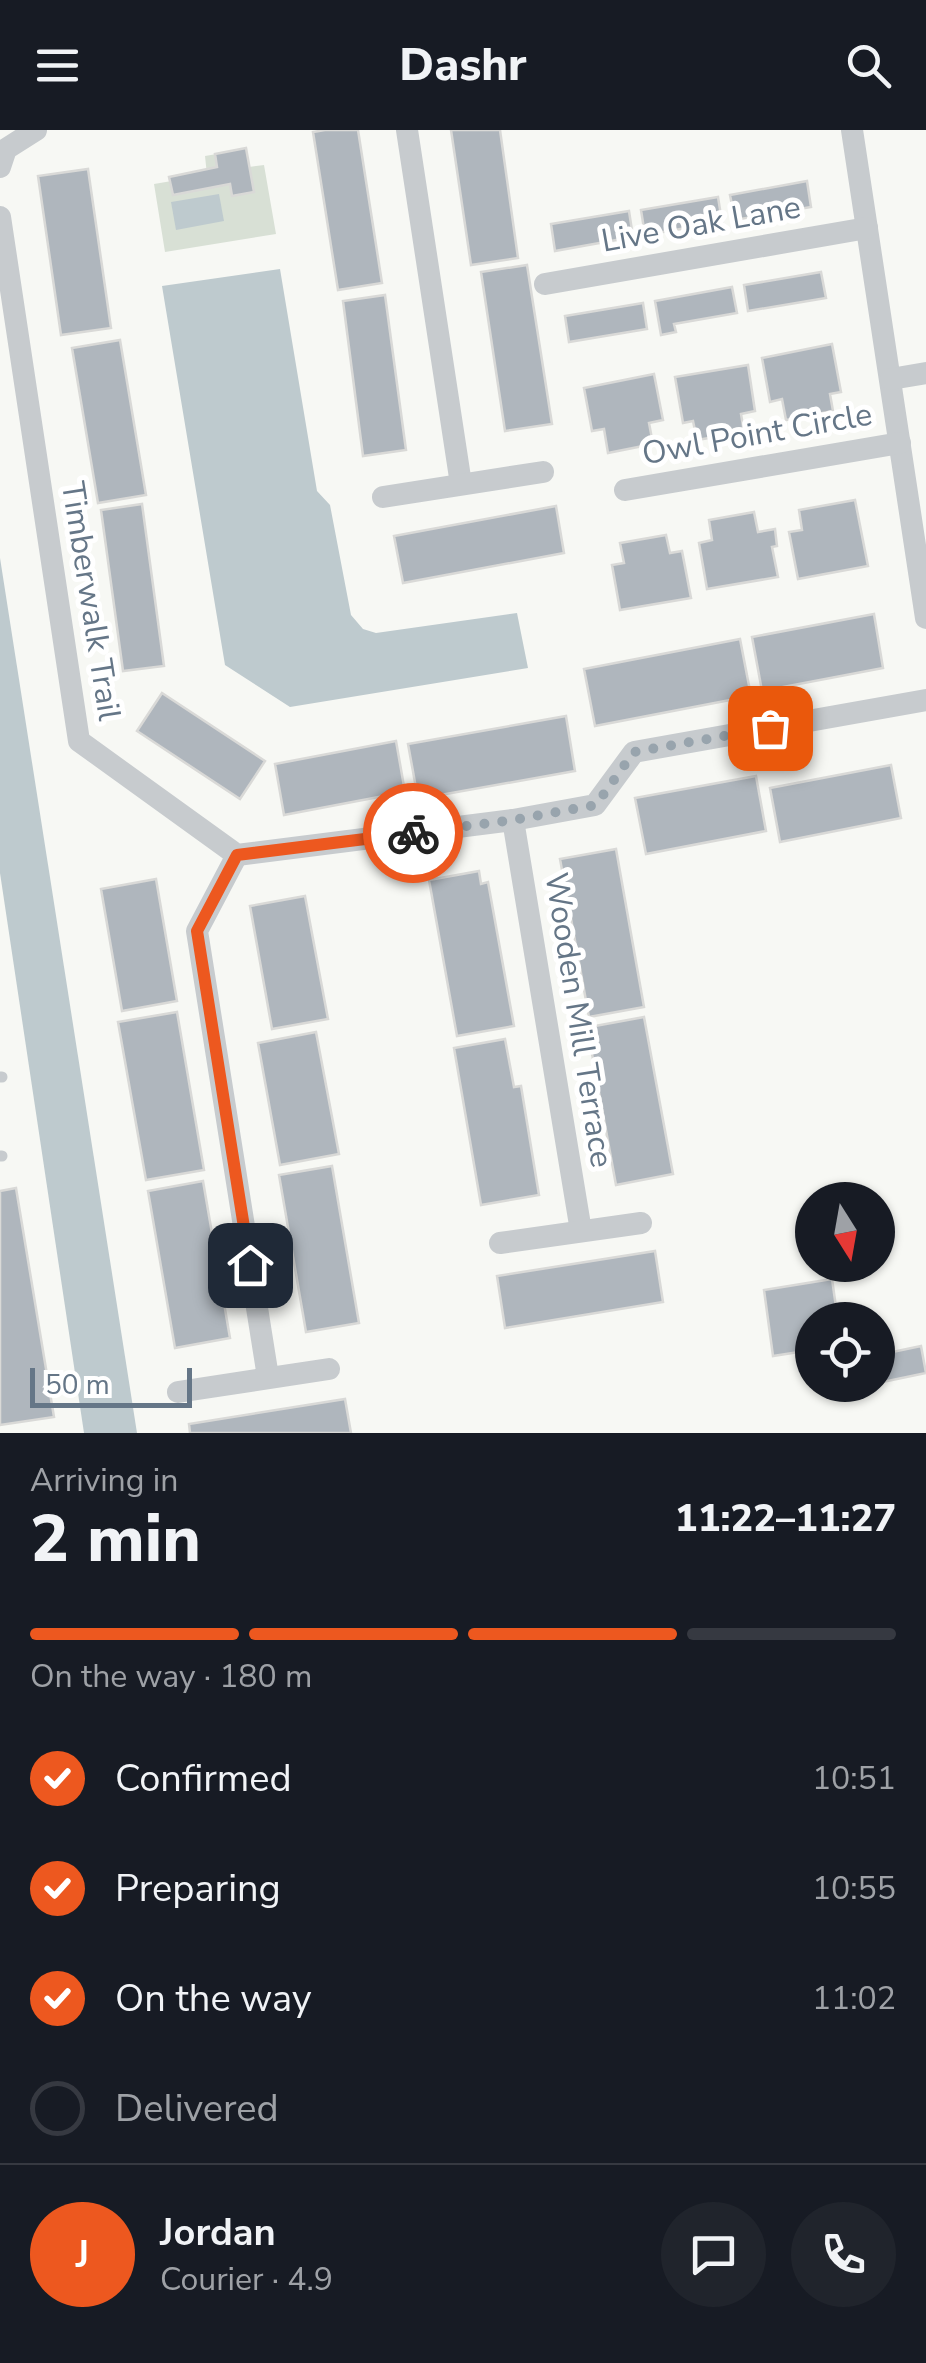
<!DOCTYPE html>
<meta charset="utf-8">
<style>
body{margin:0;font-family:"Nunito Sans",sans-serif;background:#20242c;color:#f1f3f6;height:100vh;display:flex;flex-direction:column;font-size:38px;white-space:nowrap}
*{box-sizing:border-box;margin:0}
p{font-size:32px;color:#9ea1a6}
.icon{flex:none;width:55px;height:55px;fill:none;stroke:currentColor;stroke-width:2;stroke-linecap:round;stroke-linejoin:round}
.map{position:relative;height:1303px;overflow:hidden}
.panel{display:flex;flex-direction:column;background:#171b24;flex:1}
.panel>*{flex:none}
.needle{width:65px;rotate:169deg}
.fabs{position:absolute;left:795px;top:1052px;display:grid;gap:20px}
.fabs a{display:grid;place-items:center;width:100px;height:100px;border-radius:50%;background:#171b24;box-shadow:0 2px 8px #0004;font-size:50px}
.scale{position:absolute;left:30px;bottom:25px;width:162px;box-sizing:border-box;padding-left:10px;border:5px solid #657687;border-top:0;font-size:28px;line-height:35px;white-space:nowrap;color:#657687;-webkit-text-stroke:8px #fff;paint-order:stroke}
.pin{position:absolute;display:grid;place-items:center;width:85px;height:85px;color:#fff;margin:-42px;border-radius:20px;box-shadow:0 5px 15px #0006}
.courier{position:absolute;display:grid;place-items:center;width:100px;height:100px;margin:-50px;border:8px solid #ed581f;border-radius:50%;background:#fff;color:#222;box-shadow:0 2px 12px #0007}
.headline em{font-style:normal;font-weight:800}
.headline div{display:flex;flex-direction:column-reverse}
.headline{display:flex;align-items:center;justify-content:space-between;height:170px;padding:0 30px}
h1{font-size:65px;font-weight:800;line-height:75px}
.bar{display:grid;grid-template-columns:repeat(4,1fr);gap:15px 10px;align-content:center;height:120px;padding:0 30px}
.bar i{height:12px;border-radius:8px;background:#363941}
.bar .on{background:#ed581f}
.bar p{grid-column:span 4}
.line{display:flex;align-items:center;gap:25px;padding:0 30px;border-top:2px solid #363941}
.line div{flex:1}
.round{display:grid;place-items:center;flex:none;width:105px;height:105px;border-radius:52px;background:#20242c}
ol{padding:0 30px;list-style:none}
li{display:flex;align-items:center;gap:30px;height:110px}
li p{margin-inline-start:auto}
li .icon{padding:10px;border-radius:50%;background:#ed581f;color:#fff;stroke-width:4}
li:last-child{color:#9ea1a6}
li i{width:55px;height:55px;border:5px solid #363941;border-radius:50%}
header{display:flex;justify-content:space-between;align-items:center;height:130px;padding:0 30px;background:#171b24;font-size:45px;font-weight:800}
.map>svg:first-child{display:block}
.green{fill:#d8e0d5}
.water{fill:#becace}
.building{fill:#afb6bd;stroke:#d9d9d7;stroke-width:2.5}
.lines{fill:none;stroke-linecap:round;stroke-linejoin:round}
.lane{stroke:#c7cbce;stroke-width:11}
.street{stroke:#c7cbce;stroke-width:22}
.done{stroke:#98a4ad;stroke-width:10;stroke-dasharray:0 18}
.route{stroke:#ed581f;stroke-width:12}
.labels{text-anchor:middle;dominant-baseline:central;stroke-width:10;stroke-linejoin:round;paint-order:stroke}
.street-label{font-size:32px;fill:#657687;stroke:#fff}
</style>
<header><svg class="icon" aria-label="menu" viewBox="0 0 24 24"><path d="M4 6h16M4 12h16M4 18h16"/></svg>Dashr<svg class="icon" aria-label="search" viewBox="0 0 24 24"><circle cx="10" cy="10" r="6"/><path d="M15 15l6 6"/></svg></header>
<div class="map">
<svg width="926" height="1303" viewBox="0 0 926 1303">
<rect width="100%" height="100%" fill="#f7f8f4"/>
<path class="green" d="M246,19l3,18 15,-2 12,69 -111,18 -11,-68 53,-9 -2,-19z"/>
<g class="water">
<path d="M219,64l5,27 -48,9 -5,-28z"/>
<path d="M280,139l37,222 13,14 21,110 12,14 13,4 141,-20 11,55 -238,39 -65,-42 -63,-379z"/>
<path d="M0,428l137,875h-53l-84,-560z"/>
</g>
<g class="building">
<path d="M325,0h33l24,153 -44,7 -25,-158z"/>
<path d="M451,0h49l18,128 -47,7z"/>
<path d="M246,18l8,44 -22,4 -2,-12 -57,11 -4,-18 48,-10 -2,-13z"/>
<path d="M88,39l23,159 -50,7 -23,-159z"/>
<path d="M807,51l4,26 -76,13 -5,-25z"/>
<path d="M718,67l4,25 -77,13 -4,-25z"/>
<path d="M629,81l4,26 -78,14 -4,-27z"/>
<path d="M527,135l25,159 -47,7 -24,-159z"/>
<path d="M821,142l5,26 -78,13 -4,-26z"/>
<path d="M732,157l5,26 -63,11 2,8 -15,3 -6,-34z"/>
<path d="M385,165l21,155 -43,6 -20,-155z"/>
<path d="M643,173l4,26 -78,13 -4,-26z"/>
<path d="M120,210l26,155 -48,8 -26,-155z"/>
<path d="M832,214l9,48 -11,2 3,17 -47,9 -4,-21 -12,3 -8,-44z"/>
<path d="M748,235l7,46 -14,3 3,18 -47,8 -4,-19 -10,2 -8,-46z"/>
<path d="M654,244l9,46 -14,3 4,21 -45,9 -4,-24 -12,2 -8,-43z"/>
<path d="M855,370l13,66 -70,13 -9,-47 13,-2 -3,-20z"/>
<path d="M142,374l22,162 -41,5 -22,-161z"/>
<path d="M556,376l8,47 -161,30 -9,-47z"/>
<path d="M754,382l4,20 17,-3 2,17 -5,1 6,30 -71,12 -8,-46 13,-3 -3,-20z"/>
<path d="M666,405l4,18 12,-2 9,47 -71,12 -8,-45 12,-2 -4,-20z"/>
<path d="M874,484l9,54 -121,23 -10,-54z"/>
<path d="M740,509l11,57 -156,30 -11,-57z"/>
<path d="M162,563l103,68 -25,38 -103,-68z"/>
<path d="M566,586l9,55 -157,28 -10,-55z"/>
<path d="M396,611l9,51 -121,23 -9,-51z"/>
<path d="M891,635l10,53 -121,24 -10,-54z"/>
<path d="M756,646l10,55 -120,23 -11,-56z"/>
<path d="M616,719l28,158 -55,10 -29,-158z"/>
<path d="M479,741l2,13 7,-2 26,144 -57,10 -28,-156z"/>
<path d="M156,749l21,122 -55,10 -21,-122z"/>
<path d="M305,766l23,123 -56,10 -22,-123z"/>
<path d="M177,882l27,158 -58,10 -28,-158z"/>
<path d="M644,887l29,157 -57,11 -26,-142 8,-2 -3,-15z"/>
<path d="M316,902l23,122 -59,11 -22,-122z"/>
<path d="M505,909l9,48 7,-1 18,109 -58,10 -27,-157z"/>
<path d="M332,1036l27,157 -53,9 -27,-157z"/>
<path d="M203,1051l27,157 -55,10 -27,-157z"/>
<path d="M16,1058l38,229 -54,8v-234z"/>
<path d="M655,1121l8,51 -158,26 -8,-52z"/>
<path d="M832,1149l5,35 26,-3 2,9h-53v30l-39,6 -9,-66z"/>
<path d="M921,1216l5,27 -48,10v-28z"/>
<path d="M345,1269l6,34h-161l-1,-9z"/>
</g>
<g class="lines">
<g class="lane">
<path d="M0,947h2"/>
<path d="M0,1026h2"/>
</g>
<g class="street">
<path d="M407,0l54,354"/>
<path d="M852,0l74,488"/>
<path d="M0,37l6,-18 30,-19"/>
<path d="M0,87l79,524 158,114 276,-35 82,-15 39,-53 292,-52"/>
<path d="M545,154l322,-56"/>
<path d="M891,249l35,-6"/>
<path d="M625,360l275,-47"/>
<path d="M383,367l160,-25"/>
<path d="M513,690l68,411"/>
<path d="M237,725l-40,76 71,446"/>
<path d="M500,1113l141,-20"/>
<path d="M178,1262l151,-23"/>
</g>
</g>
<g class="lines">
<path class="done" d="M413,703l100,-13 83,-15 38,-53 136,-24"/>
<path class="route" d="M250,1135l-53,-334 40,-76 176,-22"/>
</g>
<g class="labels">
<g class="street-label">
<text transform="translate(701 94) rotate(-10)">Live Oak Lane</text>
<text transform="translate(757 304) rotate(-10)">Owl Point Circle</text>
<text transform="translate(91 471) rotate(81)">Timberwalk Trail</text>
<text transform="translate(579 890) rotate(81)">Wooden Mill Terrace</text>
</g>
</g>
</svg>
<div class="fabs">
<a><svg class="needle" viewBox="-14 -14 28 28"><path d="M0-13l5 13h-10z" fill="#e53935"/><path d="M0 13l5-13h-10z" fill="#9ea1a6"/></svg></a>
<a><svg class="icon" aria-label="locate" viewBox="0 0 24 24"><circle cx="12" cy="12" r="6"/><path d="M12 2v4M12 18v4M2 12h4M18 12h4"/></svg></a>
</div>
<div class="scale">50 m</div>
<div class="pin" style="left:770px;top:598px;background:#ea580c"><svg class="icon" aria-label="bag" viewBox="0 0 24 24"><path d="M5 8h14l-1 12H6zM9 8a3 3 0 0 1 6 0"/></svg></div>
<div class="pin" style="left:250px;top:1135px;background:#1f2937"><svg class="icon" aria-label="home" viewBox="0 0 24 24"><path d="M3 11l9-7 9 7M6 9v11h12V9"/></svg></div>
<div class="courier" style="left:413px;top:703px"><svg class="icon" aria-label="bike" viewBox="0 0 24 24"><circle cx="6" cy="16" r="4"/><circle cx="18" cy="16" r="4"/><path d="M6 16l4-8h5l3 8M10 8l3 8H6M13 5h3"/></svg></div>
</div>
<section class="panel">
<div class="headline"><div><h1>2 min</h1><p>Arriving in</p></div><em>11:22–11:27</em></div>
<div class="bar"><i class="on"></i><i class="on"></i><i class="on"></i><i></i><p>On the way · 180 m</p></div>
<ol>
<li><svg class="icon" aria-label="check" viewBox="0 0 24 24"><path d="M5 12l5 5 9-10"/></svg>Confirmed<p>10:51</p></li>
<li><svg class="icon" aria-label="check" viewBox="0 0 24 24"><path d="M5 12l5 5 9-10"/></svg>Preparing<p>10:55</p></li>
<li><svg class="icon" aria-label="check" viewBox="0 0 24 24"><path d="M5 12l5 5 9-10"/></svg>On the way<p>11:02</p></li>
<li><i></i>Delivered</li>
</ol>
<div class="line" style="height:180px"><b class="round" style="background:#ed581f;color:#fff">J</b><div><b>Jordan</b><p>Courier · 4.9</p></div><a class="round"><svg class="icon" aria-label="chat" viewBox="0 0 24 24"><path d="M4 5h16v11H9l-5 4z"/></svg></a><a class="round"><svg class="icon" aria-label="phone" viewBox="0 0 24 24"><path d="M5 4h4l2 5-3 2q2 4 5 5l2-3 5 2v4C11 20 4 13 5 4z"/></svg></a></div>
</section>
